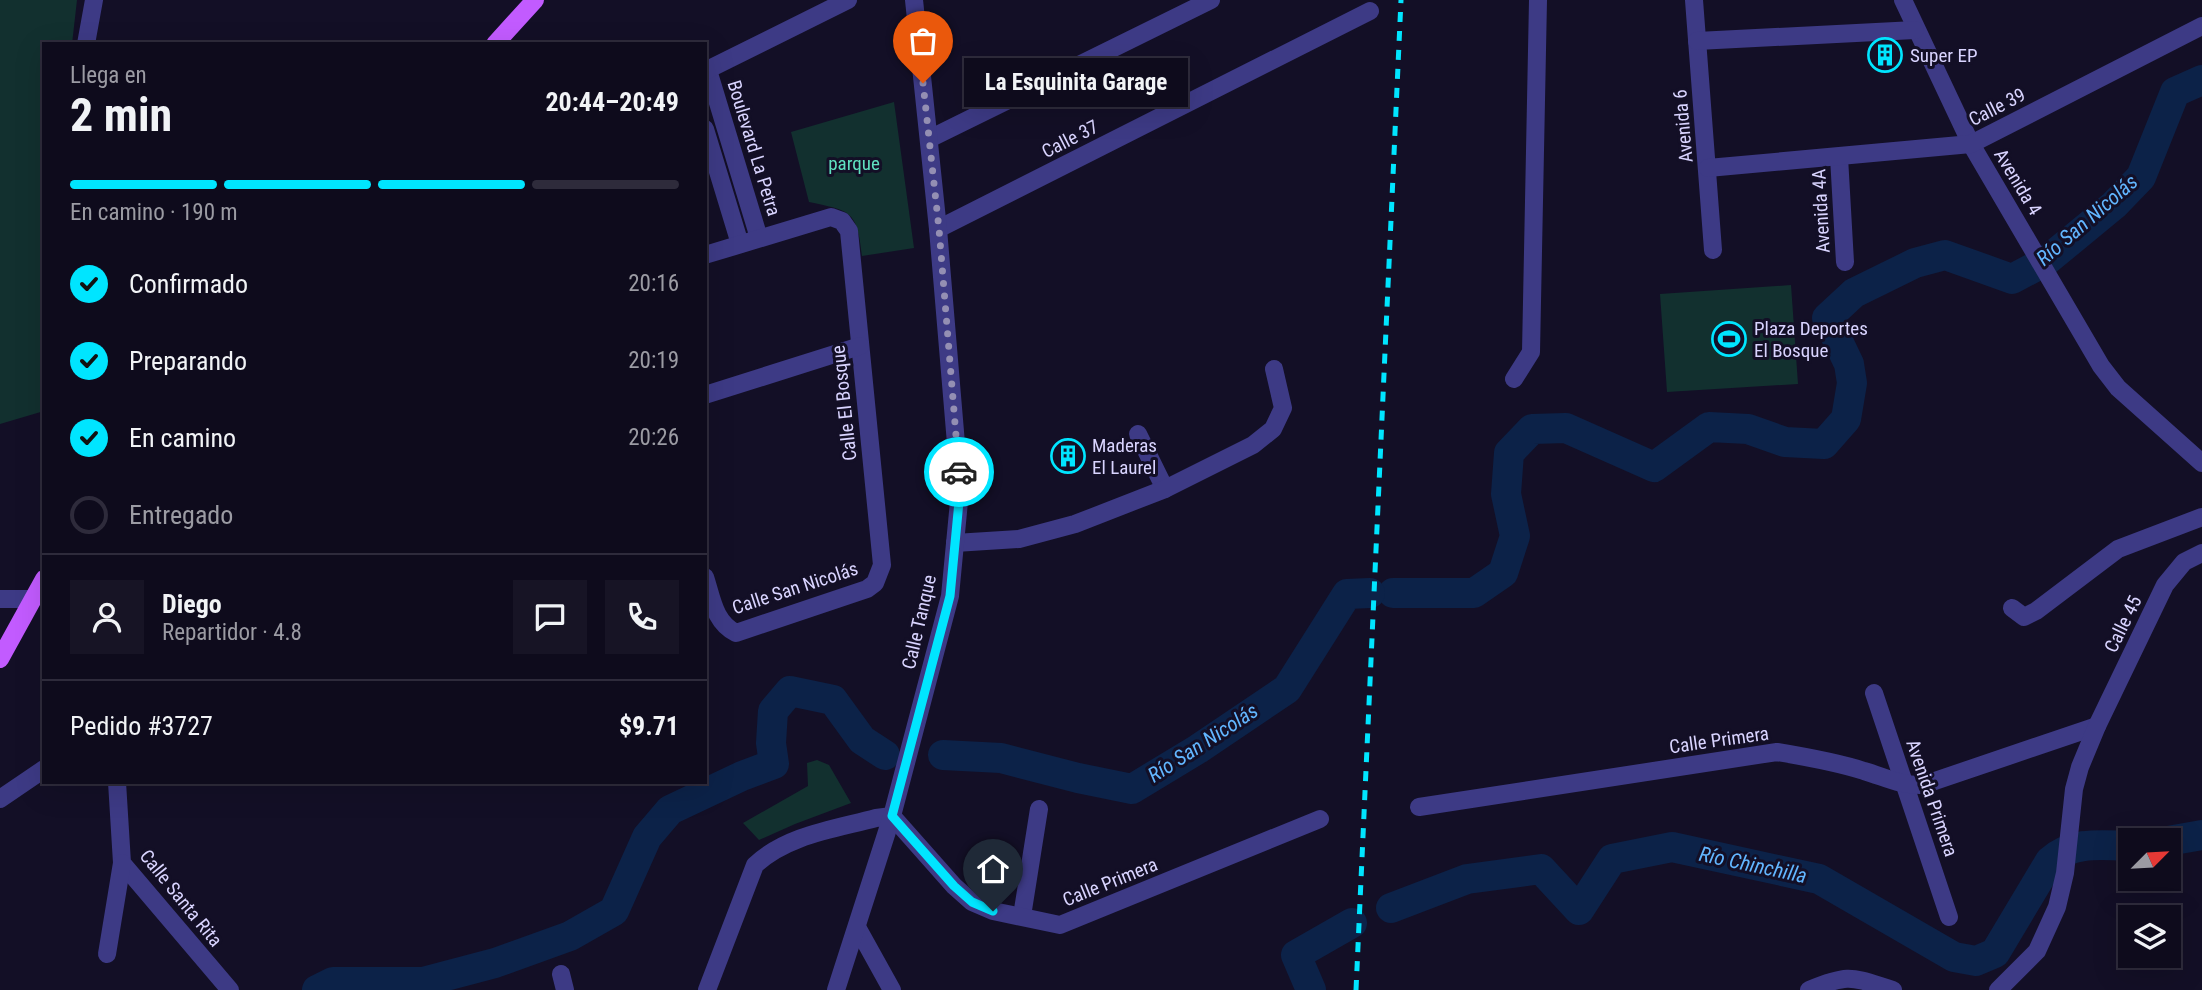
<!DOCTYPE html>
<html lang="es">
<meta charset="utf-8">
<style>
body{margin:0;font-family:"Roboto Condensed",sans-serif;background:#171425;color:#f1f3f6;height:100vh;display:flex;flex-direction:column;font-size:26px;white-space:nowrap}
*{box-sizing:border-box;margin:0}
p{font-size:23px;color:#9b9ba3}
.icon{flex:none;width:38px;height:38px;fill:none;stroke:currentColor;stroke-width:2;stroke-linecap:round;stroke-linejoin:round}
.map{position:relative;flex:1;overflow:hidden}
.sheet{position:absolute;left:42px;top:42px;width:665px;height:742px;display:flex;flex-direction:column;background:#0e0b1c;border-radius:0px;box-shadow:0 7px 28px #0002,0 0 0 2px #2e2b3b}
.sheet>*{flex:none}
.needle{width:46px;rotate:66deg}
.buttons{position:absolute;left:2118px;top:828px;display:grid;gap:14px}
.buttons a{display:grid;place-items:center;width:63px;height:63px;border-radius:0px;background:#0e0b1c;box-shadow:0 7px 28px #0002,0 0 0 2px #2e2b3b;font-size:35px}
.pin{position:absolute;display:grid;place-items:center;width:60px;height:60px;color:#fff;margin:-72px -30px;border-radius:50% 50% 50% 0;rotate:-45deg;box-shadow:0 0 7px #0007}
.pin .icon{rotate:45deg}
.courier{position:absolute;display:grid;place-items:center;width:70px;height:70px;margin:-35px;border:5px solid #00e5ff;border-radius:50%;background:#fff;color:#222;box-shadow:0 2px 9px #0007}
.bubble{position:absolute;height:49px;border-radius:0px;background:#0e0b1c;box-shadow:0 7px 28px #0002,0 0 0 2px #2e2b3b;font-size:23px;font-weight:700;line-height:49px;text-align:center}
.headline em{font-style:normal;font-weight:700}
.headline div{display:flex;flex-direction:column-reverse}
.headline{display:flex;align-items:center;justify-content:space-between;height:119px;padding:0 28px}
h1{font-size:46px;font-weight:700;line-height:52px}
.bar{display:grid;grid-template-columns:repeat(4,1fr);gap:10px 7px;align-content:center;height:84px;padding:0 28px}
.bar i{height:9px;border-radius:5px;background:#2e2b3b}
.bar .selected{background:#00e5ff}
.bar p{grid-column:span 4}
.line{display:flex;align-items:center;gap:18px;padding:0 28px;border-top:2px solid #2e2b3b}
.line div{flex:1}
.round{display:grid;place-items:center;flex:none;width:74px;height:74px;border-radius:0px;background:#171425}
ol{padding:0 28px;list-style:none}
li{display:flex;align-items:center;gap:21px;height:77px}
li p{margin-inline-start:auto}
li .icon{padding:7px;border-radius:50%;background:#00e5ff;color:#111;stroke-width:4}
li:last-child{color:#9b9ba3}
li i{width:38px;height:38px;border:4px solid #2e2b3b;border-radius:50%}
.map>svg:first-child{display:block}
.green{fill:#12302f}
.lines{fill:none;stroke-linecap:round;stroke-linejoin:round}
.river{stroke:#0c2248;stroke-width:30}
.minor{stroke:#3d3a85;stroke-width:18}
.major{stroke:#c25bff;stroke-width:18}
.rail{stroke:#00e5ff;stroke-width:5;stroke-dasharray:10 9;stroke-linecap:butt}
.done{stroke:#948fb3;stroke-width:7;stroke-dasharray:0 12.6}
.route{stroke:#00e5ff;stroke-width:9}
.labels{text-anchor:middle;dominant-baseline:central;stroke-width:6;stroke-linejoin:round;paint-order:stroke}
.poi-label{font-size:19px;fill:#d9d4ff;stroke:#130f26;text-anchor:start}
.street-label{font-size:19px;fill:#d9d4ff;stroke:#130f26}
.park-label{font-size:19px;fill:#5fe0c0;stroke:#130f26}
.water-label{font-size:21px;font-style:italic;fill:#62b6ff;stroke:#130f26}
</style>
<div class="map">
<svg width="2202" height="990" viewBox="0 0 2202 990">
<rect width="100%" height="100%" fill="#130f26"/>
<g class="green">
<path d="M0,0h77l-5,44h-28v367l-44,13z"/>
<path d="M894,102l20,146 -52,8c-5,-46 -11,-45 -53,-54l-18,-70z"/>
<path d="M1791,285l7,99 -131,8 -7,-98z"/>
<path d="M817,760l12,5 22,38 -56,21 -36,16 -16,-17 65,-37 -1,-23z"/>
</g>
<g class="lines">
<g class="river">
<path d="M1393,593h81l29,-20 12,-37 -9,-42 3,-41 23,-24 34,-1 88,39 55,-40 39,2 37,13 39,2 22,-25 6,-36 -3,-19 -22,-46 27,-25 61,-30 30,-8 67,24 34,-18 68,-56 27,-28 34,-85 27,-12"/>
<path d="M943,755l58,3 77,20 54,11 66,-40 89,-60 60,-95 23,-1"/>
<path d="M2168,841l34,-6"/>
<path d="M1391,908l76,-29 74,-10 38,41 33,-51 60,-12 147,32 135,78 22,4 19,-8 55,-92c23,-20 51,-16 80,-15"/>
<path d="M317,990l16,-8h90l72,-19 75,-27 44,-25 33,-74 23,-27 72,-34 32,-12 -3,-21 2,-32 17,-20 43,9 29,40 23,15"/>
<path d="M1311,990l-15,-35 56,-32"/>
</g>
<g class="minor">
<path d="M1694,0l19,250"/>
<path d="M1903,0l68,144 130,222 17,22 84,75"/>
<path d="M1697,41l218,-11"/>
<path d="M86,44l8,-44"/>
<path d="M708,70l51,168"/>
<path d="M705,71l143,-71"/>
<path d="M705,129l35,115"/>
<path d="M929,139l282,-139"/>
<path d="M1839,157l6,105"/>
<path d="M1708,168l263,-24 231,-118"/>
<path d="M938,229l432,-218"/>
<path d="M705,255l126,-38 11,4 7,10 33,334 -7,18 -8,6 -131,44c-22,-11 -24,-35 -31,-56"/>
<path d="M1514,379l17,-27 7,-352"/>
<path d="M705,395l155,-49"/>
<path d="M1138,434l27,55"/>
<path d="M955,543l64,-4 56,-15 90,-35 88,-44 20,-16 10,-21 -9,-39"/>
<path d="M0,599h33"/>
<path d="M2012,608l12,9 12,-6 82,-62 84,-32"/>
<path d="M1874,693l75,224"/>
<path d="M117,782l5,81 108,127"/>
<path d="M0,799l44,-30"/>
<path d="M1419,807l358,-55c30,5 59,10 87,19 21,6 36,15 59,14l174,-59"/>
<path d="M1022,916l17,-107"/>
<path d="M857,927l35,63"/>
<path d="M107,954l15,-91"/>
<path d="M561,974l4,16"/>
<path d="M707,990l48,-125c32,-30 80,-36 121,-47l16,-2 62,70 18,16 21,9 67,14 260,-106"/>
<path d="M836,990l56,-174 58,-220 10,-105 -22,-262 -24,-229"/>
<path d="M1809,990c41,-17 42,-13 84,0"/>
<path d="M1998,990l39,-39 20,-44 8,-34 9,-84 6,-22 17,-41 68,-141 19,-23 18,-9"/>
</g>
<g class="major">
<path d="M495,44l40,-44"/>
<path d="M0,659l44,-80"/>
</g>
<path class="rail" d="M1356,990l45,-990"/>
</g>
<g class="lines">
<path class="done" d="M923,83l16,146 20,243"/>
<path class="route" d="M959,472l1,19 -10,105 -58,220 62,70 18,16 21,9"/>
</g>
<defs>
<g id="building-ring" transform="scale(1.75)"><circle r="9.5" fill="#130f26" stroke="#00e5ff" stroke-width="1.5"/><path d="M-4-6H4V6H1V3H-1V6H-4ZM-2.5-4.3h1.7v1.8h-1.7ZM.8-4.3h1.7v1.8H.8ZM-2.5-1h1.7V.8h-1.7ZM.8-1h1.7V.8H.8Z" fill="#00e5ff"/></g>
<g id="stadium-ring" transform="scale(1.75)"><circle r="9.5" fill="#130f26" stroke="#00e5ff" stroke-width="1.5"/><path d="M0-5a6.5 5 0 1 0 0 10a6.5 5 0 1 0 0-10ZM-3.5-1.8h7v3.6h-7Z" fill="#00e5ff"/></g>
</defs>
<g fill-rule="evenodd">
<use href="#building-ring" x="1885" y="55"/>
<use href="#stadium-ring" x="1729" y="339"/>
<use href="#building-ring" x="1068" y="456"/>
</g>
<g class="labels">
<g class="poi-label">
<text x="1910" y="55">Super EP</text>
<text x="1754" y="328">Plaza Deportes<tspan x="1754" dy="22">El Bosque</tspan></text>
<text x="1092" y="445">Maderas<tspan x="1092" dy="22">El Laurel</tspan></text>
</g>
<g class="street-label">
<text transform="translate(1997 107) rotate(-27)">Calle 39</text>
<text transform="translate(1683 126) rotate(-95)">Avenida 6</text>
<text transform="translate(1070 139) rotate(-27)">Calle 37</text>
<text transform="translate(754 148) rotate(73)">Boulevard La Petra</text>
<text transform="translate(2018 182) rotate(59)">Avenida 4</text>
<text transform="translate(1821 211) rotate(-93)">Avenida 4A</text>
<text transform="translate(844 403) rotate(-96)">Calle El Bosque</text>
<text transform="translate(795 588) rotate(-18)">Calle San Nicolás</text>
<text transform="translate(919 622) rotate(-77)">Calle Tanque</text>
<text transform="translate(2123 624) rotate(-64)">Calle 45</text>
<text transform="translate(1719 740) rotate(-8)">Calle Primera</text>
<text transform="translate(1932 798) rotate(71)">Avenida Primera</text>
<text transform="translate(1110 882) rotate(-22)">Calle Primera</text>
<text transform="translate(181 898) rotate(51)">Calle Santa Rita</text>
</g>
<g class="park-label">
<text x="854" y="163">parque</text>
</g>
<g class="water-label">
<text transform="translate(2087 220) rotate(-41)">Río San Nicolás</text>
<text transform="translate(1203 743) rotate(-33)">Río San Nicolás</text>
<text transform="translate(1753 865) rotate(12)">Río Chinchilla</text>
</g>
</g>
</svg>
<div class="buttons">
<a><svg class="needle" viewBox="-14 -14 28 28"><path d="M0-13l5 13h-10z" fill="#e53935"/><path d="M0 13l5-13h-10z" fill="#9b9ba3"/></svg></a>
<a><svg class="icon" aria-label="layers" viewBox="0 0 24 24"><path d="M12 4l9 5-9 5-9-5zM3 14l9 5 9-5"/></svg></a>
</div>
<div class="pin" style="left:923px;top:83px;background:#ea580c"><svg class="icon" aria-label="bag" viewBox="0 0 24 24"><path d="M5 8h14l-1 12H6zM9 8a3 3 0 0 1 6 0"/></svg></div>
<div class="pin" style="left:993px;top:911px;background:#1f2937"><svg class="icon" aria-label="home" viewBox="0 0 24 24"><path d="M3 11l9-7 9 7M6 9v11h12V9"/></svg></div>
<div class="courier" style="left:959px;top:472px"><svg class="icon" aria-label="car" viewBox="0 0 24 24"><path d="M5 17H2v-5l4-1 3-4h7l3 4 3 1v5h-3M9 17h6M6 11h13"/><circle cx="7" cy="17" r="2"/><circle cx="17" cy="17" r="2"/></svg></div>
<div class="bubble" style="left:964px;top:58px;width:224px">La Esquinita Garage</div>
<section class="sheet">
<div class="headline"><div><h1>2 min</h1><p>Llega en</p></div><em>20:44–20:49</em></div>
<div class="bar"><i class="selected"></i><i class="selected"></i><i class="selected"></i><i></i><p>En camino · 190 m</p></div>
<ol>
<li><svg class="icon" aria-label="check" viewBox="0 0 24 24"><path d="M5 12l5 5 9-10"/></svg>Confirmado<p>20:16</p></li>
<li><svg class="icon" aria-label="check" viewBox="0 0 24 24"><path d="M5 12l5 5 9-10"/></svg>Preparando<p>20:19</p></li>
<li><svg class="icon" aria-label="check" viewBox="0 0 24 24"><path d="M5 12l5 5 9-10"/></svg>En camino<p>20:26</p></li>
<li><i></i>Entregado</li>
</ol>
<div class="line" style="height:126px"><a class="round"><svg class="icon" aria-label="person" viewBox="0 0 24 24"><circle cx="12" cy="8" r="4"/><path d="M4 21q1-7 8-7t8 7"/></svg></a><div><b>Diego</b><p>Repartidor · 4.8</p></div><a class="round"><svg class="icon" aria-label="chat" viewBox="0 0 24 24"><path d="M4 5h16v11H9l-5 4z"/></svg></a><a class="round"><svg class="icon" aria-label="phone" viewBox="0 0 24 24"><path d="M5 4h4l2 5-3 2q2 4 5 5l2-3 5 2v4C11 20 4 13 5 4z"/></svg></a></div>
<div class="line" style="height:91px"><div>Pedido #3727</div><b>$9.71</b></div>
</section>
</div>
